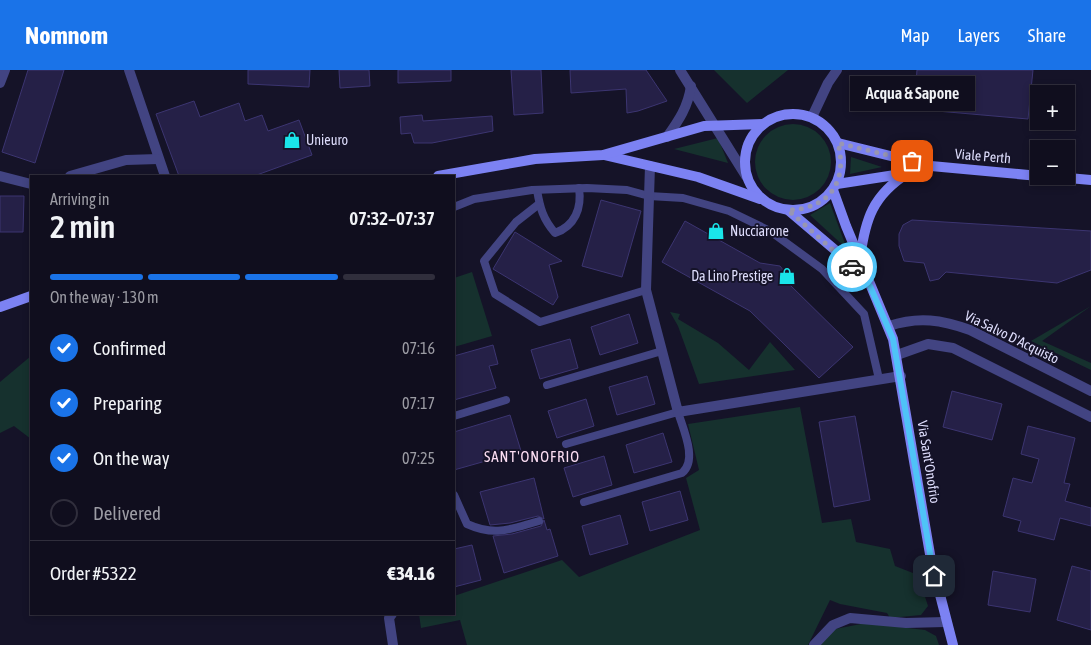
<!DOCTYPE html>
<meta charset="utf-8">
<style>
body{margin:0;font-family:"Asap Condensed",sans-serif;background:#191727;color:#f1f3f6;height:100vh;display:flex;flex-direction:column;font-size:19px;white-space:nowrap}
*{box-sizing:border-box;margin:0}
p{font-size:16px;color:#9c9ca4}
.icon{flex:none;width:28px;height:28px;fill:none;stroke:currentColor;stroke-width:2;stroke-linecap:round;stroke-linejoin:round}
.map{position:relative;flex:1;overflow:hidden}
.side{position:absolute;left:30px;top:105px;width:425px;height:440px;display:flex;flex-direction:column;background:#100e1e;border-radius:0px;box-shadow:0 2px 8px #0003,0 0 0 1px #302e3c}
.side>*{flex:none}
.controls{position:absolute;left:1030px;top:15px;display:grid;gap:10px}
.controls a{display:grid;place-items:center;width:45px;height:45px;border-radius:0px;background:#100e1e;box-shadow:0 2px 8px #0003,0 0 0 1px #302e3c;font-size:25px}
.pin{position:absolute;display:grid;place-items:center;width:42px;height:42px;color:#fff;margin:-21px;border-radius:10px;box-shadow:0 2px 8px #0006}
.courier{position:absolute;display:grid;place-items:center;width:50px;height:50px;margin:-25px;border:4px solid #4fc3f7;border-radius:50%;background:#fff;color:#222;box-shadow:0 1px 6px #0007}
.bubble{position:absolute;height:35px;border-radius:0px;background:#100e1e;box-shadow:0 2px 8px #0003,0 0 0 1px #302e3c;font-size:16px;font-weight:600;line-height:35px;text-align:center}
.overview em{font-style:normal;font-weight:600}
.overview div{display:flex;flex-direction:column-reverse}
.overview{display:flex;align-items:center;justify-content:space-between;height:85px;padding:0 20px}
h1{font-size:32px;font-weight:600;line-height:38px}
.bar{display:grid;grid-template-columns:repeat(4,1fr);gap:8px 5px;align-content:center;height:60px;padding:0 20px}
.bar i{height:6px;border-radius:4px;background:#302e3c}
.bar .on{background:#1a73e8}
.bar p{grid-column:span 4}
.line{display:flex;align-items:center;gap:12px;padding:0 20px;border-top:1px solid #302e3c}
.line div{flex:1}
ol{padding:0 20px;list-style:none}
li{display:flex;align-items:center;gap:15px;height:55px}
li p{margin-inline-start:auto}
li .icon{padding:5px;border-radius:50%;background:#1a73e8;color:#fff;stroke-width:4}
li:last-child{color:#9c9ca4}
li i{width:28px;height:28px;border:2px solid #302e3c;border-radius:50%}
header{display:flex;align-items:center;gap:30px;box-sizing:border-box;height:70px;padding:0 25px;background:#1a73e8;color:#fff}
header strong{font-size:24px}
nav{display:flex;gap:28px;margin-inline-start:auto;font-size:18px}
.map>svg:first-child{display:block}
.green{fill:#16312e}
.building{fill:#252047;stroke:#3c3571}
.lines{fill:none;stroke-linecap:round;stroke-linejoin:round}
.lane{stroke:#424482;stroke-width:8}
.street{stroke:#424482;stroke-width:10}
.secondary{stroke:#7c82f3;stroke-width:10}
.done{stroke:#9896b2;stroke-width:5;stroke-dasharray:0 9}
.route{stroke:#4fc3f7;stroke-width:6}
.labels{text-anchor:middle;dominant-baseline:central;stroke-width:4;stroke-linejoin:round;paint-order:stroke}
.poi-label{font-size:14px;fill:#deddfc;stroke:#151328;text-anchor:start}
.street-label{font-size:14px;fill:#deddfc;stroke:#151328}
.neighbourhood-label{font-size:15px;letter-spacing:1px;fill:#fcdef3;stroke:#151328}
</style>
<header>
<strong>Nomnom</strong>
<nav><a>Map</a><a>Layers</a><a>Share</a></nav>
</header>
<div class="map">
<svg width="1091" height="575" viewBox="0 0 1091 575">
<rect width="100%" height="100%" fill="#151328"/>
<g class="green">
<path d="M714,0h74l-41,33z"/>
<circle cx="793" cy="92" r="38"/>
<path d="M718,68l10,25 -54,-14z"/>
<path d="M851,87l31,10 -32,7z"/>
<path d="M830,133l17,46 -37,-34z"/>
<path d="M472,202l20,64 -38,11v-69z"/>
<path d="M1091,236l-49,35 49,22v7l-60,-29z"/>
<path d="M670,242l10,2 -2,5 40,24 31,27 21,-28 25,28 -96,14 -21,-58z"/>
<path d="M31,286v83l-17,-13 -14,7v-51z"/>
<path d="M800,337l22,116 29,-4 5,23 34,7 5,17 23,9 10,31 -7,9 -31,3 -3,-5 -47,-9 -10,-4 -22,45h-341l-7,-25 -39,8 -2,-14h35v-18l108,-36 17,17 121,-47 -14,-52 13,-8 -11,-46z"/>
<path d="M866,553l59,7 11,6 3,9h-123l9,-14z"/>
</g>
<g class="building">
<path d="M28,0h36l-29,93 -33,-11z"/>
<path d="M248,0h62l-1,17 -61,-3z"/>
<path d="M339,0h30l1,16 -30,2z"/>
<path d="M398,0h53v11l-53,2z"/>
<path d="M511,0h30l2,43 -29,2z"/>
<path d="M570,0h76l21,31 -29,10 -11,2 -1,-24 -55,4z"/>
<path d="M917,0h116l-5,49 -114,-10z"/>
<path d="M194,31l6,16 39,-14 6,18 17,-6 6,16 31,-11 13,35 -58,21h-75l-23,-62z"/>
<path d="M422,45l1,6 69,-5 1,15 -61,12h-18l-3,-10 -10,1 -1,-17z"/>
<path d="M0,126h24l-1,36h-23z"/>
<path d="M601,130l40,11 -19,66 -40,-11z"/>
<path d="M912,150l179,11v39l-34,13 -111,-11 -7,7 -9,2 -6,-18 -20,-2 -5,-15v-12l4,-9z"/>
<path d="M685,151l75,42 20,3 8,10 -1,6 66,65 -34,31 -69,-67 -88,-49z"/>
<path d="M515,162l47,29 -13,4 9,32 -5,8 -60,-36z"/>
<path d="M629,244l9,29 -38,12 -9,-28z"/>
<path d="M570,269l8,29 -38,11 -9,-29z"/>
<path d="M493,275l5,19 -9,2 7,22 -42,12v-44z"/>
<path d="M647,306l8,28 -38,11 -8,-28z"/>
<path d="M952,321l50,13 -10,36 -49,-13z"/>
<path d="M586,329l8,27 -37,12 -9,-27z"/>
<path d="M510,345l11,36 -67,19v-38z"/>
<path d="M855,346l15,84 -36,7 -15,-85z"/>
<path d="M1028,356l47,12 -11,45 6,1 -5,17 26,7v18l-31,-8 -6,22 -36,-9 3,-10 -18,-5 10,-38 19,5 7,-24 -18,-5z"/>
<path d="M663,363l9,29 -38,11 -8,-28z"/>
<path d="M604,386l8,29 -39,12 -9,-29z"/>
<path d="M534,408l10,41 -6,-3 -28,7 -20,2 -10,-33z"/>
<path d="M680,421l8,29 -38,11 -8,-29z"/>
<path d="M620,445l8,29 -38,11 -8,-29z"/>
<path d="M544,450l3,10 3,-1 8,27 -54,17 -11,-37 19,-2 29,-8z"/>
<path d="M472,475l9,35 -27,7v-38z"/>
<path d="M1072,496l19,5v59l-34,-10z"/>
<path d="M993,501l43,8 -6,33 -42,-7z"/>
</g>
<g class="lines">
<g class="lane">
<path d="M537,120c3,18 6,29 18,43 20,-7 27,-25 24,-45"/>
<path d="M539,134l-23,18 -32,39 11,33 45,28 106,-32"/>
<path d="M454,137l20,-8 58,-9 55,-2 40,2 22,6 34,2 46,13 41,20 52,38 42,45 15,65"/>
<path d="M547,315l115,-34"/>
<path d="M454,346l52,-16"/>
<path d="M566,374l112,-32c5,17 20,48 4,61l-98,29"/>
<path d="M454,425l13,29c29,13 43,5 72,-3"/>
</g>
<g class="street">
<path d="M129,0l36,106"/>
<path d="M680,0l66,106"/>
<path d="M0,13l5,-13"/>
<path d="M812,47l16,-34 9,-13"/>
<path d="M667,67c12,-17 21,-30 24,-51"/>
<path d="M650,96l-4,124 32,122 223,-36"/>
<path d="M0,106l31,8"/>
<path d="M70,106l56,-16 32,-1"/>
<path d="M889,256c30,-10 53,-6 81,4l121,61"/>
<path d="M897,285l31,-11 25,4 138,69"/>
<path d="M392,544l-3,4 4,27"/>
<path d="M814,575l19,-20 17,-7 56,5 39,-1"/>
</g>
<g class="secondary">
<circle cx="793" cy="92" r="48"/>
<path d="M838,73l93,23 108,10"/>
<path d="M604,85l94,22 62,22"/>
<path d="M438,106l97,-17 68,-4 101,-29 59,-2"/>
<path d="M1046,106l45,4"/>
<path d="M837,114l71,-11 22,-7"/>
<path d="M833,120l13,36 47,113 38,221 22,85"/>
<path d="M788,140l53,45 25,26"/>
<path d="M860,189c5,-40 13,-64 48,-86"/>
<path d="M0,237l31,-11"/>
</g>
</g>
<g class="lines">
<path class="done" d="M852,197l-64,-57c41,-1 60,-28 50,-67l74,18"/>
<path class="route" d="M852,197l18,19 23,53 41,237"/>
</g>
<defs>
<g id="shop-bare" transform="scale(1.35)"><path d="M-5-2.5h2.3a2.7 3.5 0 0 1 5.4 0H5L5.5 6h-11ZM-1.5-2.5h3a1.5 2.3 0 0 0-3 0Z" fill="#1ae5ea" stroke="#151328" stroke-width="2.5" paint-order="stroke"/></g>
</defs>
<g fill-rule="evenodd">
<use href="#shop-bare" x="292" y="70"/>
<use href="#shop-bare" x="716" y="161"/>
<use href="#shop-bare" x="787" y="206"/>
</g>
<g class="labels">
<g class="poi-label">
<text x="306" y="70">Unieuro</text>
<text x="730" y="161">Nucciarone</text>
<text x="773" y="206" text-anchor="end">Da Lino Prestige</text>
</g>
<g class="street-label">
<text transform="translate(983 86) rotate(5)">Viale Perth</text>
<text transform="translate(1012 267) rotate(26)">Via Salvo D'Acquisto</text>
<text transform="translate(929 392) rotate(81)">Via Sant'Onofrio</text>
</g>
<g class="neighbourhood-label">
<text x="532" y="386">SANT'ONOFRIO</text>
</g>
</g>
</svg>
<div class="controls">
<a>+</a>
<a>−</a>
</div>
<div class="pin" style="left:912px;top:91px;background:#ea580c"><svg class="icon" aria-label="bag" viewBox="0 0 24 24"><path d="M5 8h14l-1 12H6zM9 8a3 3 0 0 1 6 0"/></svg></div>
<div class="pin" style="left:934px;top:506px;background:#1f2937"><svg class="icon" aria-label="home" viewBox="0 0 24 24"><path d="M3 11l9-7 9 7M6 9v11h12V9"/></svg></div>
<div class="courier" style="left:852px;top:197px"><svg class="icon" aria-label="car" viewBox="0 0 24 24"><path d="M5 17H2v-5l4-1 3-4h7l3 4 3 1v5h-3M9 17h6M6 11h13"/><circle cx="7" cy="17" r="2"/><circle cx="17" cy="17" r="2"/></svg></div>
<div class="bubble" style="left:850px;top:6px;width:125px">Acqua &amp; Sapone</div>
<section class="side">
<div class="overview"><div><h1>2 min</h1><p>Arriving in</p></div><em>07:32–07:37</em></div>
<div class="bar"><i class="on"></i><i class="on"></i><i class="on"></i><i></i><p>On the way · 130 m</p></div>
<ol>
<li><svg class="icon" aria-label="check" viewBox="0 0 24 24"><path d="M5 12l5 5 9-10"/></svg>Confirmed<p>07:16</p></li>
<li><svg class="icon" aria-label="check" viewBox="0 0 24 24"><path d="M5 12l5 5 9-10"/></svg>Preparing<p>07:17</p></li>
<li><svg class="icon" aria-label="check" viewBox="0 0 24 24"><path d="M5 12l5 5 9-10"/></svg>On the way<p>07:25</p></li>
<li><i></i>Delivered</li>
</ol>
<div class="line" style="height:65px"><div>Order #5322</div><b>€34.16</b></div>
</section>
</div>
